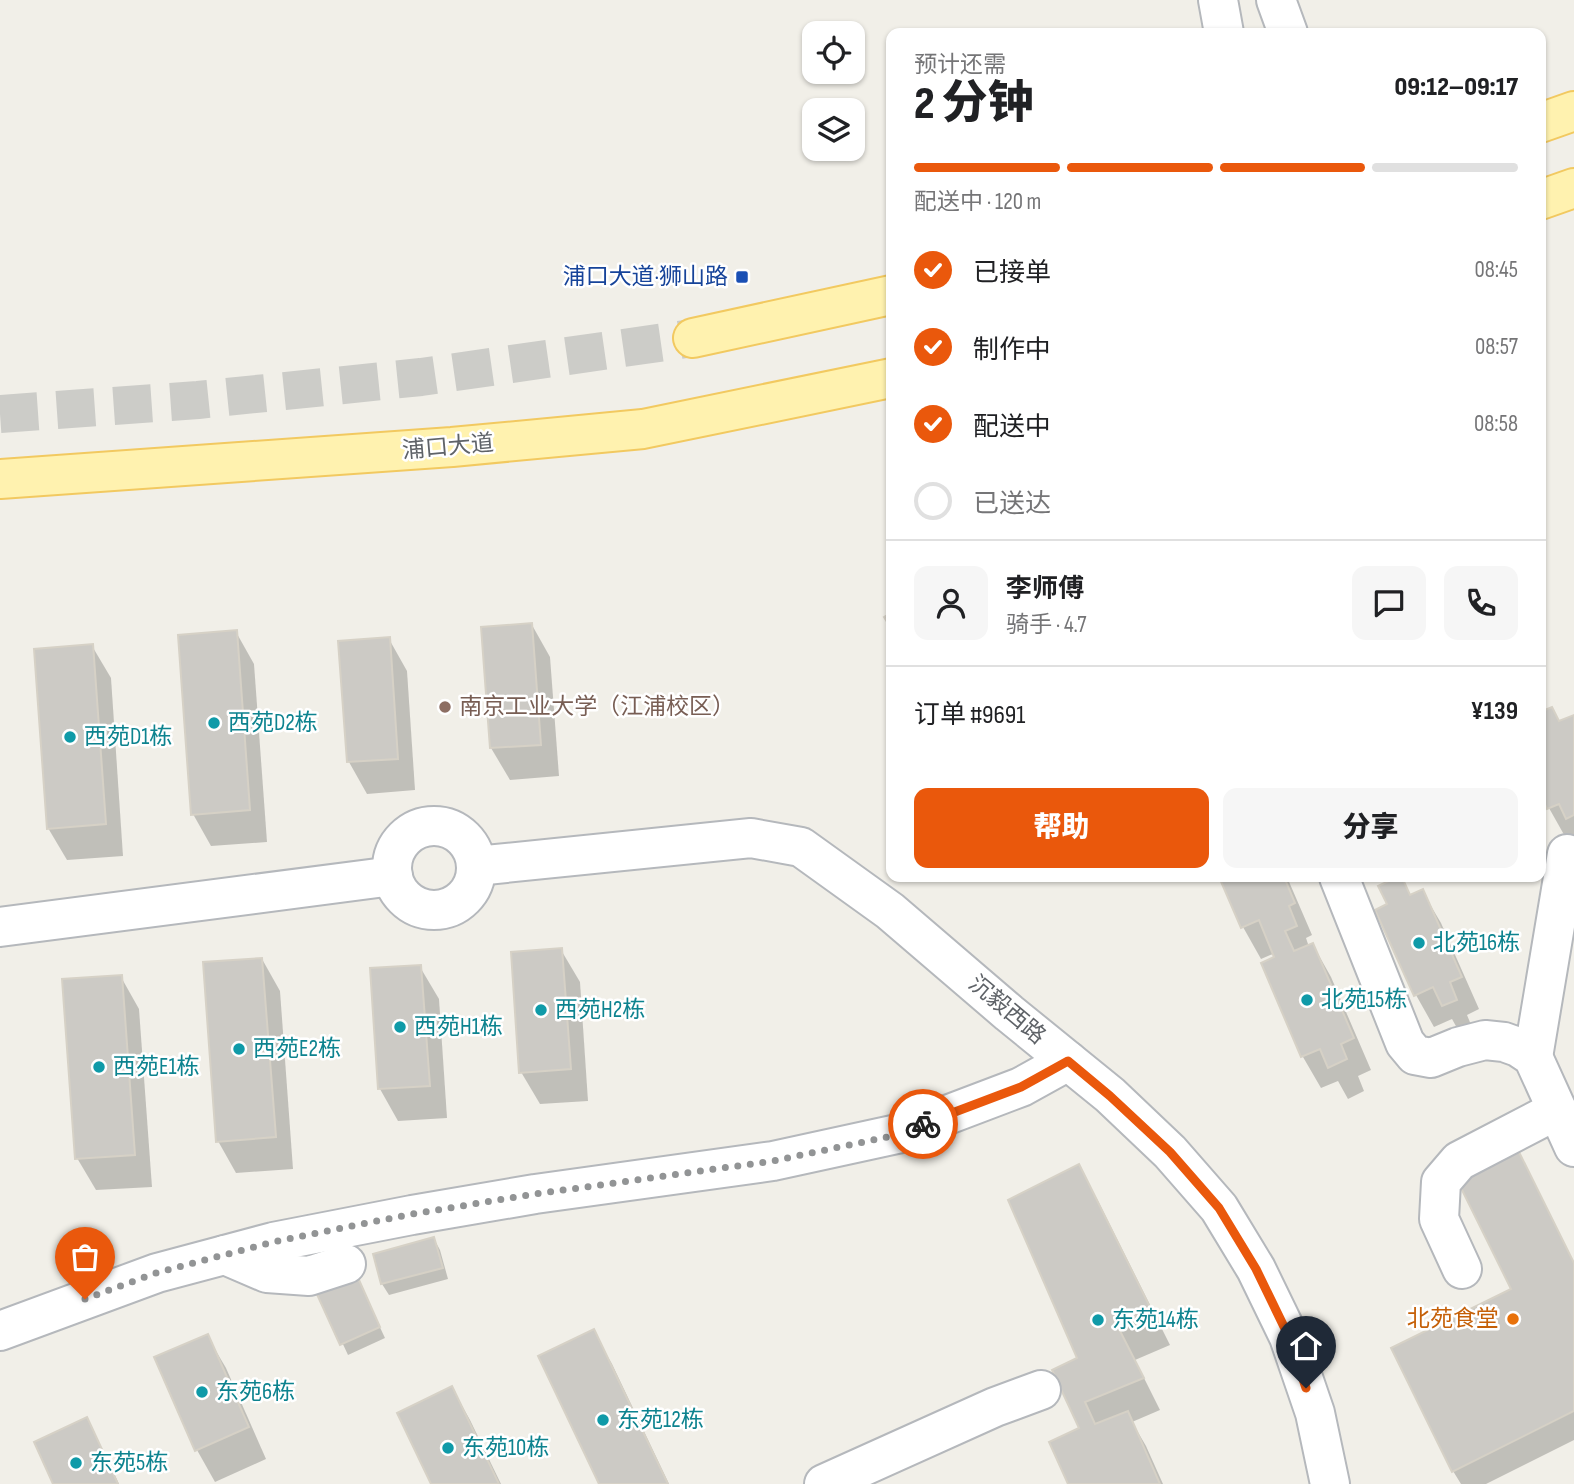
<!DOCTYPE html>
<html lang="zh">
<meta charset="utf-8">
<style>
body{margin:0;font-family:"Sofia Sans Condensed","Noto Sans SC",sans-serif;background:#f6f6f6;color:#202124;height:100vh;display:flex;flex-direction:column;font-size:26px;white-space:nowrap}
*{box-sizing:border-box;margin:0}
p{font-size:23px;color:#757577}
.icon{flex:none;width:38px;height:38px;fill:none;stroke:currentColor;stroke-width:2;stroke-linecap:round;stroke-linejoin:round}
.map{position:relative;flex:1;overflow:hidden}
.details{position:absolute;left:886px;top:28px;width:660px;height:854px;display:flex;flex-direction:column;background:#fff;border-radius:14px;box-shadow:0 2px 5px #0004}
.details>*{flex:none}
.buttons{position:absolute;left:802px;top:21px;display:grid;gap:14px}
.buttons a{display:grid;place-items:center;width:63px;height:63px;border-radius:14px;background:#fff;box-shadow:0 2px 5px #0004;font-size:35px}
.pin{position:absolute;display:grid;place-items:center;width:60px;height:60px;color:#fff;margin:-72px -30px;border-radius:50% 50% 50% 0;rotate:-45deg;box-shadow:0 0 7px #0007}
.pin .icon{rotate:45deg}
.courier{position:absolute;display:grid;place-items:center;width:70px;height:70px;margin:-35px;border:5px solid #ea580c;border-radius:50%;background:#fff;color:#222;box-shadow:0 2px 9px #0007}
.head em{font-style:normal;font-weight:800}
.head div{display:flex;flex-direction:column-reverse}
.head{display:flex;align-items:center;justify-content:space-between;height:119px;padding:0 28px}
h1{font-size:46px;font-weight:800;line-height:52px}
.bar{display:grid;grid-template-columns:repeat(4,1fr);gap:10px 7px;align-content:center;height:84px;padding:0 28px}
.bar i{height:9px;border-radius:5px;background:#e0e0e0}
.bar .on{background:#ea580c}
.bar p{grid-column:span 4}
.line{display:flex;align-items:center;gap:18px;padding:0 28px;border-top:2px solid #e0e0e0}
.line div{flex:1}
.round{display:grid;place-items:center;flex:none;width:74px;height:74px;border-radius:14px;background:#f6f6f6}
ol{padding:0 28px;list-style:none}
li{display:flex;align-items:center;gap:21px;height:77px}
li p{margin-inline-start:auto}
li .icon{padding:7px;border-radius:50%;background:#ea580c;color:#fff;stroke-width:4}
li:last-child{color:#757577}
li i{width:38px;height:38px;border:4px solid #e0e0e0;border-radius:50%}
.action{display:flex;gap:14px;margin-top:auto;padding:14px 28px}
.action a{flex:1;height:80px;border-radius:14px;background:#ea580c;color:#fff;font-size:28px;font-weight:800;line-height:80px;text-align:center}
.action a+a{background:#f6f6f6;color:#202124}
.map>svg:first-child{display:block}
.shadow{fill:#0003}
.building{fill:#cccac5;stroke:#d6d1c6;stroke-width:2}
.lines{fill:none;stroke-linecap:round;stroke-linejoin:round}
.major-tunnel{stroke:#ccccc8;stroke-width:38;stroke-dasharray:38 19;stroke-linecap:butt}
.minor-casing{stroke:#b5b8bc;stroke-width:42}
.major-casing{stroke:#f2c960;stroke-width:42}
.minor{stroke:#fff;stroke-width:38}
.major{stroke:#fff2af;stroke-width:38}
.done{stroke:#929495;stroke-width:7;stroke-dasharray:0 12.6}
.route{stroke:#ea580c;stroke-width:9}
.transit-dot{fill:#1a4fb4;stroke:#fff;stroke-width:2.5}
.education-dot{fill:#8d6e63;stroke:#fff;stroke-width:2.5}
.culture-dot{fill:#0f9aa8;stroke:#fff;stroke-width:2.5}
.food-dot{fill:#e8710a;stroke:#fff;stroke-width:2.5}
.labels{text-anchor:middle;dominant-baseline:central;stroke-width:5;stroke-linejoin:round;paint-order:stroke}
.transit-label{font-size:23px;fill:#164399;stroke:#fff;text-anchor:end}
.street-label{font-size:23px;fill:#5f6368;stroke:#fff}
.education-label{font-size:23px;fill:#785e54;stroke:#fff;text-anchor:start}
.culture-label{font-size:23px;fill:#0d838f;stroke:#fff;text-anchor:start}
.food-label{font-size:23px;fill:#c56008;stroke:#fff;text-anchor:end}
</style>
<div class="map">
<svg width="1574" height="1484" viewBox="0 0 1574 1484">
<rect width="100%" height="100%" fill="#f1efe8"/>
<g class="shadow">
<path d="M532,625l18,32 9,119 -49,4 -19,-32z"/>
<path d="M236,632l18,32 13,178 -56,4 -18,-32z"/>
<path d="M389,639l18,32 8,119 -48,4 -18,-32z"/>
<path d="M92,646l19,32 12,178 -56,4 -19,-32z"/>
<path d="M1540,714l19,9 15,-6v120l-7,3 -18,-32 -9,-19z"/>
<path d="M1221,877h66l25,58 -6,3 3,9 4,-2 18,32 40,93 -13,6 6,15 -16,8 -10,-18 -17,7 -18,-31 -40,-93 14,-6 -2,-5 -14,6 -18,-32z"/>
<path d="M1400,877l11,20 11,-6 19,32 38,86 -12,6 7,17 -12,5 -10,-18 -18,8 -18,-32 -27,-90z"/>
<path d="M561,950l19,32 8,119 -48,3 -19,-32z"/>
<path d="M262,959l18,32 13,178 -57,4 -18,-32z"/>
<path d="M420,967l19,32 8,119 -49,3 -18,-32z"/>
<path d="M121,977l18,32 13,178 -56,3 -19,-32z"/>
<path d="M1518,1154l13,22 43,87v177l-88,44h-25l-8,-13 60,-181z"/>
<path d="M1078,1167l19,32 73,146 -35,15 25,50 -28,12 14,24 17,38h-93l12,-55z"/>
<path d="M434,1239l6,11 8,29 -59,16 -7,-11 -7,-29z"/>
<path d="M360,1285l25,53 -37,17 -30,-64z"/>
<path d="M593,1332l19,32 57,120h-68z"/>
<path d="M207,1336l19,32 40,91 -51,23 -18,-32z"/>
<path d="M452,1388l18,32 31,64h-68z"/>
<path d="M86,1420l18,32 15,32h-64z"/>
</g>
<g class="building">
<path d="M891,613v15l-7,-11z"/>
<path d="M532,623l9,122 -51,3 -9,-121z"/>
<path d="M237,630l13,180 -59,5 -13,-180z"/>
<path d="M390,637l8,122 -51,3 -9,-121z"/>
<path d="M93,644l13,180 -59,5 -13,-180z"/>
<path d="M1552,707l7,14 15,-6v100l-8,4 -7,-15 -12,5 -7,-16v-81z"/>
<path d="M1219,877h65l11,26 -6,3 8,20 -12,5 9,20 19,-8 41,95 -13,6 6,15 -19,9 -8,-19 -19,8 -40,-94 13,-6 -15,-37 -18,8z"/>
<path d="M1397,877h5l8,18 13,-6 39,88 -12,5 7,18 -15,6 -9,-19 -19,9 -39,-86 12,-6 -9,-18z"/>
<path d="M562,948l9,121 -52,4 -8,-121z"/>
<path d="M262,958l14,179 -60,5 -13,-180z"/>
<path d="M421,965l9,121 -52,3 -8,-121z"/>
<path d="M122,975l13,180 -60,4 -13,-180z"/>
<path d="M1519,1152l55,111v148l-122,61 -61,-124 120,-59 -53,-107z"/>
<path d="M1079,1164l74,149 -35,14 26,51 -59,24 10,22 33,-13 32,73h-92l-19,-42 30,-14 -27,-58 25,-12 -69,-158z"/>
<path d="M434,1237l9,31 -62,16 -8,-30z"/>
<path d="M355,1271l25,56 -40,18 -25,-55z"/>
<path d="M594,1329l74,155h-69l-61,-128z"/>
<path d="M208,1334l41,93 -54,24 -41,-94z"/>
<path d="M452,1386l47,98h-68l-34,-71z"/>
<path d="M87,1417l31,67h-65l-19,-42z"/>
</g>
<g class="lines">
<path class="major-tunnel" d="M0,414l198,-14 223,-23 272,-39"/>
<g class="minor-casing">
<g id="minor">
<path d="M1218,0l6,33"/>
<path d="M1276,0l12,33"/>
<circle cx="434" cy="868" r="42"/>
<path d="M476,866l275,-28 50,9 89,64 119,102 101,82 60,57 49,56 37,61 33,68 26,76 15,71"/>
<path d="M1339,877l66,166 10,12 16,3 27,-11 27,-7 19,2 14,5 15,10 41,90"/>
<path d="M0,927l393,-51"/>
<path d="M1533,1057l34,-203"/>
<path d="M225,1255l42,18 42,3 37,-12"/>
<path d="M1462,1269l-23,-50 2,-37 18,-21 98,-51"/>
<path d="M0,1331l157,-58 116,-31 139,-27 123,-21 238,-33 124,-27 124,-47 47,-26"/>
<path d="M824,1484l171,-77 46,-17"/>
</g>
</g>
<g class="major-casing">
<g id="major">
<path d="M1540,123l34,-12"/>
<path d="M1540,200l34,-12"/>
<path d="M693,338l198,-43"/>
<path d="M0,479l452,-32 191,-18 248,-51"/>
</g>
</g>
<use href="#minor" class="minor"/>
<use href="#major" class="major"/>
</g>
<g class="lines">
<path class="done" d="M85,1299l71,-26 117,-31 139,-28 123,-20 238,-33 124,-26 26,-11"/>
<path class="route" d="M923,1124l98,-37 47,-26 42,35 60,56 49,56 37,61 33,68 17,51"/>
</g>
<rect class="transit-dot" x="735" y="270" width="14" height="14" rx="3.5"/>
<circle class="education-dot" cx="445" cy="707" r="7"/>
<g class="culture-dot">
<circle cx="214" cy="723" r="7"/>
<circle cx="70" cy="737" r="7"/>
<circle cx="1419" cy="943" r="7"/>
<circle cx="1307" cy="1000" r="7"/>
<circle cx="541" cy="1010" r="7"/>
<circle cx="400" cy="1027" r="7"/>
<circle cx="239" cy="1049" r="7"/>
<circle cx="99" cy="1067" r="7"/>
<circle cx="1098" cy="1320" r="7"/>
<circle cx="202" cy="1392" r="7"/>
<circle cx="603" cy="1420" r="7"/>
<circle cx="448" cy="1448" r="7"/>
<circle cx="76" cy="1463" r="7"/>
</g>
<circle class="food-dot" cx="1513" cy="1319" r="7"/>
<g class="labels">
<g class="transit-label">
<text x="728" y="277">浦口大道·狮山路</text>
</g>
<g class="street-label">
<text transform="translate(448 447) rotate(-5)">浦口大道</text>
<text transform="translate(1007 1010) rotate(40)">沉毅西路</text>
</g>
<g class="education-label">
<text x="459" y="707">南京工业大学（江浦校区）</text>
</g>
<g class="culture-label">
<text x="228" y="723">西苑D2栋</text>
<text x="84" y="737">西苑D1栋</text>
<text x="1433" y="943">北苑16栋</text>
<text x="1321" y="1000">北苑15栋</text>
<text x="555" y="1010">西苑H2栋</text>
<text x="414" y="1027">西苑H1栋</text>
<text x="253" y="1049">西苑E2栋</text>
<text x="113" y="1067">西苑E1栋</text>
<text x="1112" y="1320">东苑14栋</text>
<text x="216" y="1392">东苑6栋</text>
<text x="617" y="1420">东苑12栋</text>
<text x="462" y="1448">东苑10栋</text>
<text x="90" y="1463">东苑5栋</text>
</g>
<g class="food-label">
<text x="1499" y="1319">北苑食堂</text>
</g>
</g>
</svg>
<div class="buttons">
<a><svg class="icon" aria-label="locate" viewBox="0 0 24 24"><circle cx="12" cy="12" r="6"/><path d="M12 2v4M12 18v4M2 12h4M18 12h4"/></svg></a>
<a><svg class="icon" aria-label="layers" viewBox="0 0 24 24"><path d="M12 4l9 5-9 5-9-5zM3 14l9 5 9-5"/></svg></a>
</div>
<div class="pin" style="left:85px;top:1299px;background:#ea580c"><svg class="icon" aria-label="bag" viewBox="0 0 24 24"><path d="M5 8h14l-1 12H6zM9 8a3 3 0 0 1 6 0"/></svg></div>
<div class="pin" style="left:1306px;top:1388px;background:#1f2937"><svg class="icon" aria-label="home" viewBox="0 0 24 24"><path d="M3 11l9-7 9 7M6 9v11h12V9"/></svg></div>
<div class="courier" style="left:923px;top:1124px"><svg class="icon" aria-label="bike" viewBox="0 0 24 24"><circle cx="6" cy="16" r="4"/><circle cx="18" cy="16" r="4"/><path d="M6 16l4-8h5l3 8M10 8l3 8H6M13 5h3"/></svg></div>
<section class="details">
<div class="head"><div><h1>2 分钟</h1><p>预计还需</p></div><em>09:12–09:17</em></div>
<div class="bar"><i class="on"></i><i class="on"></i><i class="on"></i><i></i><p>配送中 · 120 m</p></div>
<ol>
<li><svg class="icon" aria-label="check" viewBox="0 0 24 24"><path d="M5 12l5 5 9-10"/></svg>已接单<p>08:45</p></li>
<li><svg class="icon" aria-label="check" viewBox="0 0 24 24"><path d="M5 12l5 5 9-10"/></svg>制作中<p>08:57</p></li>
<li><svg class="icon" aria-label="check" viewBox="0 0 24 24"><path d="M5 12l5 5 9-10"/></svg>配送中<p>08:58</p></li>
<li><i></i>已送达</li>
</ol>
<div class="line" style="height:126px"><a class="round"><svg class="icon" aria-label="person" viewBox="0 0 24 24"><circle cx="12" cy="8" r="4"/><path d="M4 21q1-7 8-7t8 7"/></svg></a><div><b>李师傅</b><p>骑手 · 4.7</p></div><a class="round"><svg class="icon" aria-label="chat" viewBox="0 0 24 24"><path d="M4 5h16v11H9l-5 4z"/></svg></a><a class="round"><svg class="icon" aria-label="phone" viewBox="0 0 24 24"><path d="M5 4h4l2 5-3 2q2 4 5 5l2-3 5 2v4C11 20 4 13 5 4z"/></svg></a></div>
<div class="line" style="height:91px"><div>订单 #9691</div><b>¥139</b></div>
<div class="action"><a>帮助</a><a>分享</a></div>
</section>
</div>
